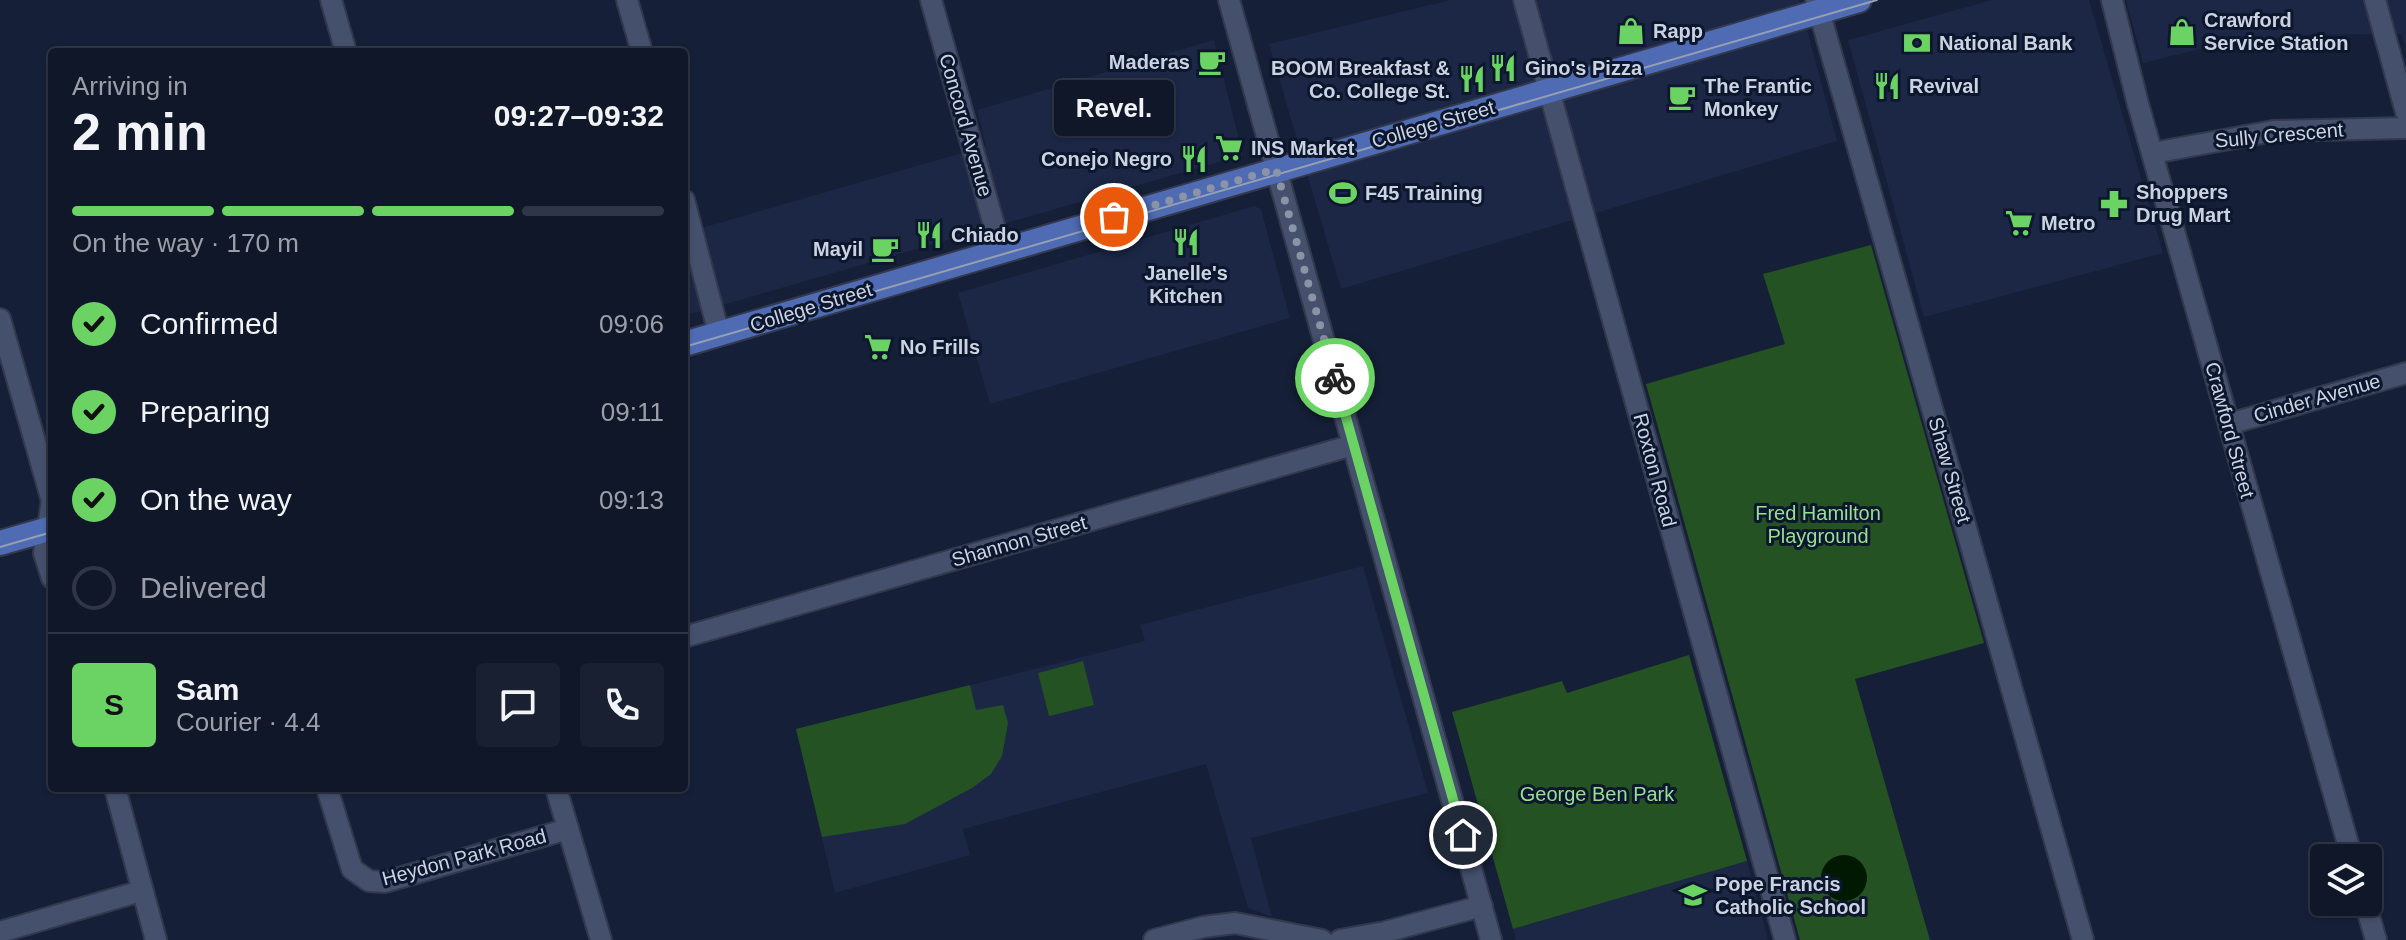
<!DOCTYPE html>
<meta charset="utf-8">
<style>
body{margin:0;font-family:Arial,sans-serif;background:#192031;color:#f1f3f6;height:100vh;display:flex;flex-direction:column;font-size:30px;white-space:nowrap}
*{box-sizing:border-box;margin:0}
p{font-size:26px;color:#9c9fa8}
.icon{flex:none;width:44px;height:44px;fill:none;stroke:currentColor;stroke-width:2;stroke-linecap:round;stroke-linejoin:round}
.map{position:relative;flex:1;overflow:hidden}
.drawer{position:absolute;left:48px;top:48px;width:640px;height:744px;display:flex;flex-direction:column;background:#101729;border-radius:8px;box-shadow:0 2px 6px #0004,0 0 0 2px #303646}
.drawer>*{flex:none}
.fabs{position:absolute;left:2310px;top:844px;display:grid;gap:16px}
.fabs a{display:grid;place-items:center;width:72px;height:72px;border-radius:8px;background:#101729;box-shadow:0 2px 6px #0004,0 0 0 2px #303646;font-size:40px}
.pin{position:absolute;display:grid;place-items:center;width:68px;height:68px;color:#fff;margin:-34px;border:4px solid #fff;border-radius:50%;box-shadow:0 2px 8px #0007}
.courier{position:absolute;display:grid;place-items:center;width:80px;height:80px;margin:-40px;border:6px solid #6ad363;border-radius:50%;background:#fff;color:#222;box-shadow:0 2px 10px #0007}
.bubble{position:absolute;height:56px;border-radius:8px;background:#101729;box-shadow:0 2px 6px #0004,0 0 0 2px #303646;font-size:26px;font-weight:600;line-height:56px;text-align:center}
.overview em{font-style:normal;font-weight:600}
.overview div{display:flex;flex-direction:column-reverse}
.overview{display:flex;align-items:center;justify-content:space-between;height:136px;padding:0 24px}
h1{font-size:52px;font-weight:600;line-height:60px}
.bar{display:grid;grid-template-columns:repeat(4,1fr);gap:12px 8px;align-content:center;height:96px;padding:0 24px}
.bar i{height:10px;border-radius:6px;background:#303646}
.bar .current{background:#6ad363}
.bar p{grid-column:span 4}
.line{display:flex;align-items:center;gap:20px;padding:0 24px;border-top:2px solid #303646}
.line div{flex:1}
.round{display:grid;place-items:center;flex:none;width:84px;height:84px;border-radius:8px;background:#192031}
ol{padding:0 24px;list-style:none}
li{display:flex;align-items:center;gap:24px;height:88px}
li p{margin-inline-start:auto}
li .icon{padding:8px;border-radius:50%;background:#6ad363;color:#111;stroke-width:4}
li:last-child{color:#9c9fa8}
li i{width:44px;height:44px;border:4px solid #303646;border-radius:50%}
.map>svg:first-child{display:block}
.built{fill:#1b2745}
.green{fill:#255222}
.water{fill:#011801}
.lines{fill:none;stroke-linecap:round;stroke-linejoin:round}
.minor-casing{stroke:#33394d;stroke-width:24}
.major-casing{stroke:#33394d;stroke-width:28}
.minor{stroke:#44506c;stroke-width:20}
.major{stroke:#4e6bb4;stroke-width:24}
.tram{stroke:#97a0b2;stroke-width:2}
.done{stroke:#8b94a7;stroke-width:8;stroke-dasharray:0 14.4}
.route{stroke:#6ad363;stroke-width:10}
.labels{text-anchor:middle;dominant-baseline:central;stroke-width:6;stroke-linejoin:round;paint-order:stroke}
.poi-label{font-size:20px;font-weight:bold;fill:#cbd3e3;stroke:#0c162d;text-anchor:start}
.street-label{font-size:20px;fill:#cbd3e3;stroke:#0c162d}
.park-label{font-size:20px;fill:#97df91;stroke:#0c162d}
</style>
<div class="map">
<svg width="2406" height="940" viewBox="0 0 2406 940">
<rect width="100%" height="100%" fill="#151f37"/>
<g class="built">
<path d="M1450,0h349l38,141 -496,148 -72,-245z"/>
<path d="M1992,0h97l74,253 -239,64 -76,-277z"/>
<path d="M2126,0h280v47l-5,-13 -101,1 -76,8 -81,20z"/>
<path d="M1214,40l29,115 -559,161v-83l302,-87 -9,-36z"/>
<path d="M1254,206l7,3 29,109 -300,86 -32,-111z"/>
<path d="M1363,566l65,227 -177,45 21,79 -24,-9 -42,-144 -243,65 7,26 -135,38 -39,-164 349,-88 -5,-16z"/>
<path d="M1747,861l21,79h-252l-3,-11z"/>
</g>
<g class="green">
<path d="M1871,245l113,398 -129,36 75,261h-130l-154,-556 139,-40 -22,-70z"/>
<path d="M1689,655l58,206 -234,68 -61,-217 110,-31 5,12z"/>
<path d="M1083,661l11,44 -45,11 -11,-43z"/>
<path d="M970,685l6,25 27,-5 5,18 -6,33 -11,18 -19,14 -67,36 -83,13 -26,-108z"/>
</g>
<circle class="water" cx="1844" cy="878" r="23"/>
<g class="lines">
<g class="minor-casing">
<g id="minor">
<path d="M331,0l15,52"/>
<path d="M627,0l15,52"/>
<path d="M931,0l70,250"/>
<path d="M1229,0l262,940"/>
<path d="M1524,0l261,940"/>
<path d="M1816,0l267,940"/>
<path d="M2112,0l26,104 214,754"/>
<path d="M2375,0l31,112"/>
<path d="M2153,153l120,-22 133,-3"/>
<path d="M684,200l35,134"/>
<path d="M0,319l52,182 -8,52 8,25"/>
<path d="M2229,424l177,-51"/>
<path d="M684,637l669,-192"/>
<path d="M115,788l41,152"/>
<path d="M327,788l25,81 17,12 16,1 183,-53"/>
<path d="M556,788l45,152"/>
<path d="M2365,902l11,38"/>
<path d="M0,932l141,-41"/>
<path d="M1154,940l49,-13 32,-4 87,17"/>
<path d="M1340,940l45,-8 97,-26"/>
</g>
</g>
<g class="major-casing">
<g id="major">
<path d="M684,344l1175,-344"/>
<path d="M0,543l52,-15"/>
</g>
</g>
<use href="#minor" class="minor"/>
<use href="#major" class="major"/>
<g class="tram">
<path d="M684,347l1193,-347"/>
<path d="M0,547l52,-15"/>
</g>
</g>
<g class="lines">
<path class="done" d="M1114,217l162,-48 59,209"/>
<path class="route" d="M1335,378l128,457"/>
</g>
<defs>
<g id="shop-bare" transform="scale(2.16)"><path d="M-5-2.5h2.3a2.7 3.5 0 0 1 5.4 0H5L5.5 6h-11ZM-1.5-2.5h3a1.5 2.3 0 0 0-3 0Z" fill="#6ad363" stroke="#0c162d" stroke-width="2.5" paint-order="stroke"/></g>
<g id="bank-bare" transform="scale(2.16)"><path d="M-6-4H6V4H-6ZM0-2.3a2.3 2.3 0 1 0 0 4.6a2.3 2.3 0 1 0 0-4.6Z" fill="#6ad363" stroke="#0c162d" stroke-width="2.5" paint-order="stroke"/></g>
<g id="cafe-bare" transform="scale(2.16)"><path d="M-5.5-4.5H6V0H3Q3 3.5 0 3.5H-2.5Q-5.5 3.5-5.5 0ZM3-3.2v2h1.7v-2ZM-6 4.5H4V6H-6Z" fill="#6ad363" stroke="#0c162d" stroke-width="2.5" paint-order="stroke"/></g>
<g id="restaurant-bare" transform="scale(2.16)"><path d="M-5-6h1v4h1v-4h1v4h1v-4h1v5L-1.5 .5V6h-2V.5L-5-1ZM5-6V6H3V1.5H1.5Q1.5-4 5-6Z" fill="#6ad363" stroke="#0c162d" stroke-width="2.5" paint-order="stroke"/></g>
<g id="supermarket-bare" transform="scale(2.16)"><path d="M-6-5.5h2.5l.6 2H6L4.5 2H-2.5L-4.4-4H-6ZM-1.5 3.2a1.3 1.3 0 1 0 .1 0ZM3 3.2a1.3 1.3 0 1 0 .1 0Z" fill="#6ad363" stroke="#0c162d" stroke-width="2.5" paint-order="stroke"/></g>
<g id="stadium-bare" transform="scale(2.16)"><path d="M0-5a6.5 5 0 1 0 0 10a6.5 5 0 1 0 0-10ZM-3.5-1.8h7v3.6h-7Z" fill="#6ad363" stroke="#0c162d" stroke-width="2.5" paint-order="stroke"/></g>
<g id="pharmacy-bare" transform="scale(2.16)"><path d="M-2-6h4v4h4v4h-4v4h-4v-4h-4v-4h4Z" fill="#6ad363" stroke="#0c162d" stroke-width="2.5" paint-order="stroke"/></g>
<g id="school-bare" transform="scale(2.16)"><path d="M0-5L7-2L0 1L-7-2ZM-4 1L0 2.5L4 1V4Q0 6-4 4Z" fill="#6ad363" stroke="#0c162d" stroke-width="2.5" paint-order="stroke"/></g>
</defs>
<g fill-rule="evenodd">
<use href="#shop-bare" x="1631" y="31"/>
<use href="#shop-bare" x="2182" y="32"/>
<use href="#bank-bare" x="1917" y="43"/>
<use href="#cafe-bare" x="1212" y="62"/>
<use href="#restaurant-bare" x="1503" y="68"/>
<use href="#restaurant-bare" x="1472" y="79"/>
<use href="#restaurant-bare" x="1887" y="86"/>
<use href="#cafe-bare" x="1682" y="97"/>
<use href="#supermarket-bare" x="1229" y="148"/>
<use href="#restaurant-bare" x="1194" y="159"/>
<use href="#stadium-bare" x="1343" y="193"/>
<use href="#pharmacy-bare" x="2114" y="204"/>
<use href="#supermarket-bare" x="2019" y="223"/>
<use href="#restaurant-bare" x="929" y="235"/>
<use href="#restaurant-bare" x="1186" y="242"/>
<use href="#cafe-bare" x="885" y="249"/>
<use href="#supermarket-bare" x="878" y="347"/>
<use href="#school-bare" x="1693" y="895"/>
</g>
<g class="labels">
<g class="poi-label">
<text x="2204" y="20">Crawford<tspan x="2204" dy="23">Service Station</tspan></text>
<text x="1653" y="31">Rapp</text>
<text x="1939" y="43">National Bank</text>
<text x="1190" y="62" text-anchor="end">Maderas</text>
<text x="1450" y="68" text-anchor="end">BOOM Breakfast &amp;<tspan x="1450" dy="23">Co. College St.</tspan></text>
<text x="1525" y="68">Gino's Pizza</text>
<text x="1704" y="86">The Frantic<tspan x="1704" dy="23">Monkey</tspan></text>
<text x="1909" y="86">Revival</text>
<text x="1251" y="148">INS Market</text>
<text x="1172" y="159" text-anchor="end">Conejo Negro</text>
<text x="2136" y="192">Shoppers<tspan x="2136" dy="23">Drug Mart</tspan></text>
<text x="1365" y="193">F45 Training</text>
<text x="2041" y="223">Metro</text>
<text x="951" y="235">Chiado</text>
<text x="863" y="249" text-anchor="end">Mayil</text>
<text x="1186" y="273" text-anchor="middle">Janelle's<tspan x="1186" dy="23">Kitchen</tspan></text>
<text x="900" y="347">No Frills</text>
<text x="1715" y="884">Pope Francis<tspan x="1715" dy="23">Catholic School</tspan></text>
</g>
<g class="street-label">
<text transform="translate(1433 124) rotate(-16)">College Street</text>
<text transform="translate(966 125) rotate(74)">Concord Avenue</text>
<text transform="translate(2279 135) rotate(-5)">Sully Crescent</text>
<text transform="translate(811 307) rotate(-17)">College Street</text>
<text transform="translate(2317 398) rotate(-16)">Cinder Avenue</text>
<text transform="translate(2230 430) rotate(75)">Crawford Street</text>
<text transform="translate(1655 470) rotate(75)">Roxton Road</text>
<text transform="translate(1950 470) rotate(74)">Shaw Street</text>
<text transform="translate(1019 541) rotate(-16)">Shannon Street</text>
<text transform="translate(464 857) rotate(-15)">Heydon Park Road</text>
</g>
<g class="park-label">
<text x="1818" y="513">Fred Hamilton<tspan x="1818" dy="23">Playground</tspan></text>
<text x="1597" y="794">George Ben Park</text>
</g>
</g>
</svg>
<div class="fabs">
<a><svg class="icon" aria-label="layers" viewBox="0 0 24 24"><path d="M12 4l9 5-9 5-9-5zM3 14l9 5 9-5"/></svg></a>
</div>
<div class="pin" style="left:1114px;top:217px;background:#ea580c"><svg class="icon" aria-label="bag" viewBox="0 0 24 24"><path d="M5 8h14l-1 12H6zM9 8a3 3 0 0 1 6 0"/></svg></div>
<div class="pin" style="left:1463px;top:835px;background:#1f2937"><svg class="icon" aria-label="home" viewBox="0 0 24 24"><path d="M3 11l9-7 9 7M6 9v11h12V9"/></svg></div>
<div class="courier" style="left:1335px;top:378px"><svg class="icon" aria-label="bike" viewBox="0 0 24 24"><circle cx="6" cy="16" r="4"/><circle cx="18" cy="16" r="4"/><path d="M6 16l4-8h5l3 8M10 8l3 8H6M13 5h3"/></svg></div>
<div class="bubble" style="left:1054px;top:80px;width:120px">Revel.</div>
<section class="drawer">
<div class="overview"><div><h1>2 min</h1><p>Arriving in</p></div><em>09:27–09:32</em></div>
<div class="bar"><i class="current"></i><i class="current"></i><i class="current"></i><i></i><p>On the way · 170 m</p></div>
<ol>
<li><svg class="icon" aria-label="check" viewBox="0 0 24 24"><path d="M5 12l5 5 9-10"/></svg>Confirmed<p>09:06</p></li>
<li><svg class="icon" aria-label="check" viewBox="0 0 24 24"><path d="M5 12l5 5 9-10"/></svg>Preparing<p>09:11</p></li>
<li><svg class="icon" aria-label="check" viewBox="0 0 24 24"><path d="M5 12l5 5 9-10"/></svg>On the way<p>09:13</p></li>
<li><i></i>Delivered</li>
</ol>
<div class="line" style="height:144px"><b class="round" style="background:#6ad363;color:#111">S</b><div><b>Sam</b><p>Courier · 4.4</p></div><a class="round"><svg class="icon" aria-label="chat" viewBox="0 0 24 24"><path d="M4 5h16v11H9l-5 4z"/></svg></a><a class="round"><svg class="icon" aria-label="phone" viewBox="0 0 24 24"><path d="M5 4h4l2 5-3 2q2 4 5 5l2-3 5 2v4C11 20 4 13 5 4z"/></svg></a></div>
</section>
</div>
